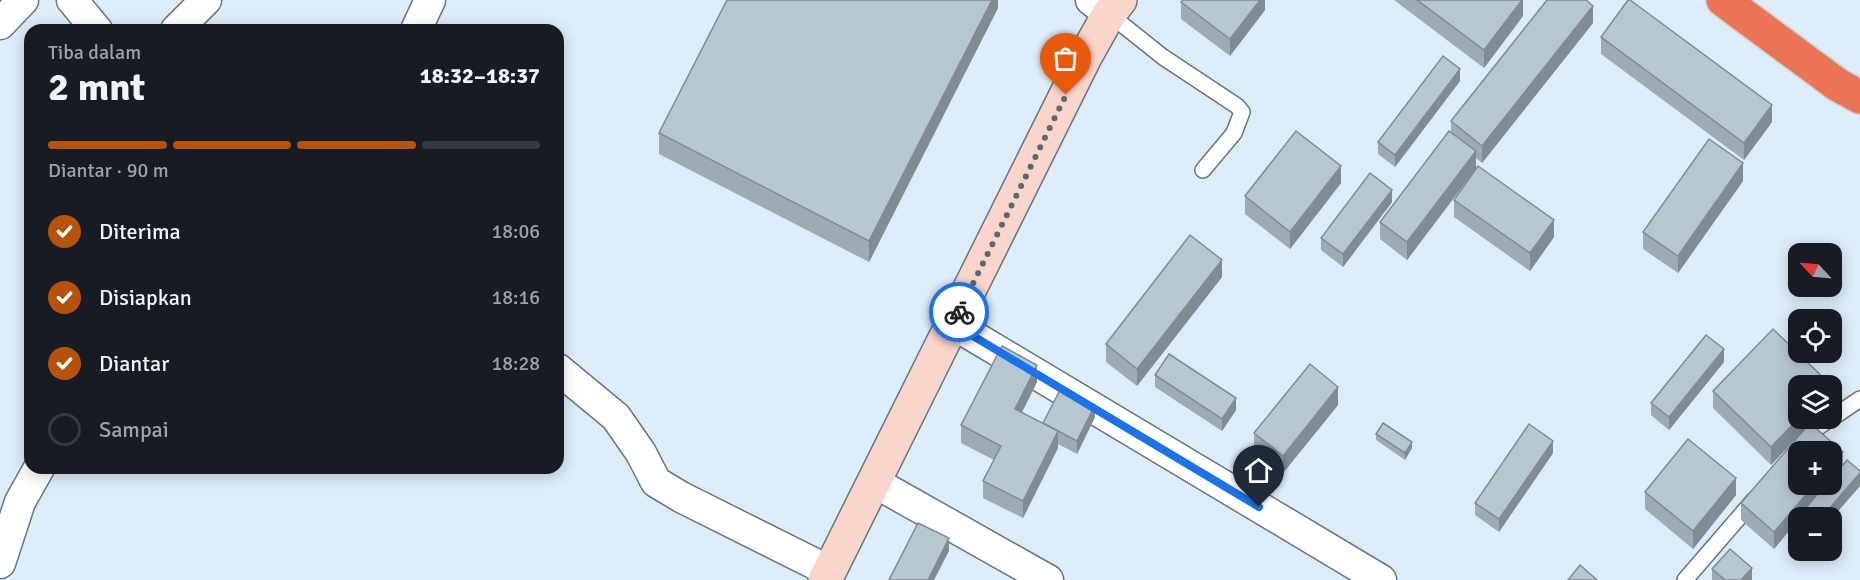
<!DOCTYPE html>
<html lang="id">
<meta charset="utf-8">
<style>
body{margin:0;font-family:Signika,sans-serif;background:#242831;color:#f1f3f6;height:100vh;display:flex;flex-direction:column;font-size:22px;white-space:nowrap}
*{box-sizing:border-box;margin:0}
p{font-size:20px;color:#9ea1a6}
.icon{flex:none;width:33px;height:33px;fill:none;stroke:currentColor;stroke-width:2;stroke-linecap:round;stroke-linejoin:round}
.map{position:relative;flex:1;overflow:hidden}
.side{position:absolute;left:24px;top:24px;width:540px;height:450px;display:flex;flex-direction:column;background:#171b24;border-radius:18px;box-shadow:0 3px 15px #0003}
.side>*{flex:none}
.needle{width:39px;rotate:296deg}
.controls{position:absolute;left:1788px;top:243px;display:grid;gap:12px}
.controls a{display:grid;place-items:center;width:54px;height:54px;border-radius:12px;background:#171b24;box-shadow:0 3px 15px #0003;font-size:30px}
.pin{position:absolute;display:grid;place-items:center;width:51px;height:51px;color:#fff;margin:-62px -26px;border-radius:50% 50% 50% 0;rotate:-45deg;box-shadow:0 0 6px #0007}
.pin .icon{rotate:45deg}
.courier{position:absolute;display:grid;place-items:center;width:60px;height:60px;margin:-30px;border:4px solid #1a73e8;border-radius:50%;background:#fff;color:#222;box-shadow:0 2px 8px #0007}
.summary em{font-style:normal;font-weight:700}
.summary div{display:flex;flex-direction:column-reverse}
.summary{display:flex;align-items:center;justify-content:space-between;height:102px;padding:0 24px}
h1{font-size:39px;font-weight:700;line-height:45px}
.bar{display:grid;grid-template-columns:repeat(4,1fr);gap:9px 6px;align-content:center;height:72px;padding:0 24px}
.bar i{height:8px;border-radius:4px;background:#363941}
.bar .selected{background:#b45309}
.bar p{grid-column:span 4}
ol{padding:0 24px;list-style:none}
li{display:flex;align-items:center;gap:18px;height:66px}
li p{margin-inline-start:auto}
li .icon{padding:6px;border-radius:50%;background:#b45309;color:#fff;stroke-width:4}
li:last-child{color:#9ea1a6}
li i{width:33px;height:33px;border:3px solid #363941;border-radius:50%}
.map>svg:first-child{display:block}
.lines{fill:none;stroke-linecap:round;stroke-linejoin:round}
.lane-casing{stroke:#677680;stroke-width:18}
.street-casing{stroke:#677680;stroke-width:33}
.secondary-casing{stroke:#677680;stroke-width:36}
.highway-casing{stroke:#cccecf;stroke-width:36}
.lane{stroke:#fff;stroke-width:15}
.street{stroke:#fff;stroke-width:30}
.secondary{stroke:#f9d5cc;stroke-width:33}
.highway{stroke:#ea7455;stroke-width:33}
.wall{fill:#9dabb5}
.shaded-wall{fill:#808b93}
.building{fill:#b7c7d2;stroke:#808b93;stroke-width:1.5}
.done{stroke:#5d676e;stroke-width:6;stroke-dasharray:0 10.8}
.route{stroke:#1a73e8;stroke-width:8}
</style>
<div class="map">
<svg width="1860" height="580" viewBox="0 0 1860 580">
<rect width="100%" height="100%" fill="#dcecf8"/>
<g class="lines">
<g class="lane-casing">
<g id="lane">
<path d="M1109,14l54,43 74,49 5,6 -8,21 -31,37"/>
<path d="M1832,418l28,-19"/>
<path d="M1803,443l11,-13 17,-12"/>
<path d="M1685,580l69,-80"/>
</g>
</g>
<g class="street-casing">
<g id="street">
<path d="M72,0l25,30"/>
<path d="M1091,0l18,14"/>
<path d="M0,24l23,-24"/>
<path d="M176,30l30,-30"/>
<path d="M416,30l14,-30"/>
<path d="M953,324l428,256"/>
<path d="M558,369l58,48 25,36 15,29 25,15 148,74"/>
<path d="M874,482l174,98"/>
<path d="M0,563l20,-61 19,-34"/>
</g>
</g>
<g class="secondary-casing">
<path id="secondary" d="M825,580l260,-523 24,-43 11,-14"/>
</g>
<g class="highway-casing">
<path id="highway" d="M1723,0l115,85 22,12"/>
</g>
<use href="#lane" class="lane"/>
<use href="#street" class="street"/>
<use href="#secondary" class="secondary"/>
<use href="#highway" class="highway"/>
</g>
<g class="wall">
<path d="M998,0v8l-129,254 -210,-108v-21z"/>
<path d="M1265,0v10l-35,46 -49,-37v-17z"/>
<path d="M1394,0h129v16l-39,52z"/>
<path d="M1593,23l-111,140 -6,-5v10l78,69 -24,34 -76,-54v-17l19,-27 -66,87 -27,-21v-17l71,-90v-11z"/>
<path d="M1601,37l171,85 -28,38 -143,-106z"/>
<path d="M1460,81l-65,86 -17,-13v-12z"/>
<path d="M1743,181l-65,92 -35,-24v-17z"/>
<path d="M1341,183l-51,66 -45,-35v-18z"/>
<path d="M1392,202l-49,65 -22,-17v-12z"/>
<path d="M1222,277l-85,109 -31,-24v-18z"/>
<path d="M1724,362l-55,68 -18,-15v-12z"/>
<path d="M1155,375l81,35 -14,21 -67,-44z"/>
<path d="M1037,382l-15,30 21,11 52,-6 -18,37 -19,-10v4l-35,70 -40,-20v-17l11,-21 -33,-17v-18z"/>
<path d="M1713,391l85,27h17l-5,6 33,41 17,6v15l-28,32h-34v32l-10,-9v-9l-14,17 -33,-29v-17l61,-71 -31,33 -58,-57z"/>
<path d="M1338,405l-55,68 -29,-23v-17z"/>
<path d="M1376,434l36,14 -7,12 -29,-20z"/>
<path d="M1553,453l-54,79 -24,-17v-12z"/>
<path d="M1645,492l91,3 -43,54 -48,-40z"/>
<path d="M1752,568v12h-40v-11z"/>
</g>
<g class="shaded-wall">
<path d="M992,0h6v8l-129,254v-21z"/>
<path d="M1258,0h7v10l-35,46v-17z"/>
<path d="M1522,0h1v16l-39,52v-18z"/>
<path d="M1593,6v17l-111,140v-17z"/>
<path d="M1460,69v12l-65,86v-12z"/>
<path d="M1772,105v17l-28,38v-17z"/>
<path d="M1476,151v17l-69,92v-18z"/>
<path d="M1743,163v18l-65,92v-17z"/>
<path d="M1341,166v17l-51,66v-17z"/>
<path d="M1392,190v12l-49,65v-13z"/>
<path d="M1554,220v17l-24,34v-18z"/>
<path d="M1222,260v17l-85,109v-17z"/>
<path d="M1724,349v13l-55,68v-13z"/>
<path d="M1037,365v17l-22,44v-17z"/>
<path d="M1338,387v18l-55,68v-17z"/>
<path d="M1236,398v12l-14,21v-12z"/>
<path d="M1095,405v12l-18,37v-13z"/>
<path d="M1799,418h16l-44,47v-18z"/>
<path d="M1058,431v17l-35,70v-17z"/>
<path d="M1553,441v12l-54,79v-13z"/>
<path d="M1412,442v6l-7,12v-7z"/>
<path d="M1843,452v17l-11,13v-17z"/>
<path d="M1860,473v13l-28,32h-11z"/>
<path d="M1736,478v17l-43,54v-18z"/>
<path d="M1815,484h15l-42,45v3l-14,17v-17z"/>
<path d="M949,538v13l-15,29h-6z"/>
<path d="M1752,568v12h-11z"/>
</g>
<g class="building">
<path d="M727,0h265l-123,241 -210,-108z"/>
<path d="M1183,0h77l-30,39 -49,-37z"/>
<path d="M1417,0h105l-38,50z"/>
<path d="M1547,0h39l7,6 -111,140 -31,-25z"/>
<path d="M1628,0h2l142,105 -28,38 -143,-106z"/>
<path d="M1443,56l17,13 -65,86 -17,-13z"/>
<path d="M1296,131l45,35 -51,66 -45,-36z"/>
<path d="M1449,131l27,20 -69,91 -27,-20z"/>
<path d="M1709,139l34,24 -65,93 -35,-24z"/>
<path d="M1478,166l76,54 -24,33 -76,-53z"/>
<path d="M1370,173l22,17 -49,64 -22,-16z"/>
<path d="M1190,235l32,25 -85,109 -31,-25z"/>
<path d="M1773,329l58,56 -33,1 1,32 -28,29 -58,-56z"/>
<path d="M1706,335l18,14 -55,68 -18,-14z"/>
<path d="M1002,346l35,19 -22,44 43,22 -35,70 -40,-20 18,-35 -40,-21z"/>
<path d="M1169,354l67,44 -14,21 -67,-44z"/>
<path d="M1310,364l28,23 -55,69 -29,-23z"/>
<path d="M1061,388l34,17 -18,36 -34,-18z"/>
<path d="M1383,423l29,19 -7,11 -29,-19z"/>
<path d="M1810,423l33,29 -11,13v-13h-34v32h17l-41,48 -33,-29z"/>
<path d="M1529,424l24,17 -54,78 -24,-16z"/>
<path d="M1688,439l48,39 -43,53 -48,-39z"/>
<path d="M1847,460l13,11v2l-39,45h-23v19l-10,-8 38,-45h6v-6z"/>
<path d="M918,523l31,15 -21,42h-39z"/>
<path d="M1730,549l22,19 -11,12h-16l-13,-11z"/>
<path d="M1580,565l17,15h-29z"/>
</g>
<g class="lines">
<path class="done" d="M959,312l107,-217"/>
<path class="route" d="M959,312l-6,12 306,183"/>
</g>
</svg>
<div class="controls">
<a><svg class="needle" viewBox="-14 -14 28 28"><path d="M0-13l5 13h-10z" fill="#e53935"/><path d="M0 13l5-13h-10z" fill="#9ea1a6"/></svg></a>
<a><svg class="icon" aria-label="locate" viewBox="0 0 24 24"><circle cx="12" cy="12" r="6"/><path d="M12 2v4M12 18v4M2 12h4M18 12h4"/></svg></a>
<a><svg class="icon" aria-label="layers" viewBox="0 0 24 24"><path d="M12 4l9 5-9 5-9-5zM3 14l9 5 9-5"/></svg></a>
<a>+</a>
<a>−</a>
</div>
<div class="pin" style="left:1066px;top:95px;background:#ea580c"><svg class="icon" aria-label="bag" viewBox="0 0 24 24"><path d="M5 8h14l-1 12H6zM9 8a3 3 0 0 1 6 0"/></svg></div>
<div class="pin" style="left:1259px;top:507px;background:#1f2937"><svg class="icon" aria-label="home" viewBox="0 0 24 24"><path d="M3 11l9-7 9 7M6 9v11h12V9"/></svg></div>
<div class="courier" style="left:959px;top:312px"><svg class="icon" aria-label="bike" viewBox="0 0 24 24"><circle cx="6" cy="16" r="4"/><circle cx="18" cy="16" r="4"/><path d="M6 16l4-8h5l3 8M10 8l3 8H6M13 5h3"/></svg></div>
<section class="side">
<div class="summary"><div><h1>2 mnt</h1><p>Tiba dalam</p></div><em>18:32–18:37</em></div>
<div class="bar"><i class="selected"></i><i class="selected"></i><i class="selected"></i><i></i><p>Diantar · 90 m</p></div>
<ol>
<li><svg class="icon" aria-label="check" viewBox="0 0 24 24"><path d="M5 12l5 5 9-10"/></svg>Diterima<p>18:06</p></li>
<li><svg class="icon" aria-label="check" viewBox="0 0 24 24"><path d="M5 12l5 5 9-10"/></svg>Disiapkan<p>18:16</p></li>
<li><svg class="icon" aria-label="check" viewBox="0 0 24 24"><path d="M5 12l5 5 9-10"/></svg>Diantar<p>18:28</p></li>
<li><i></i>Sampai</li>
</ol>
</section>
</div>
